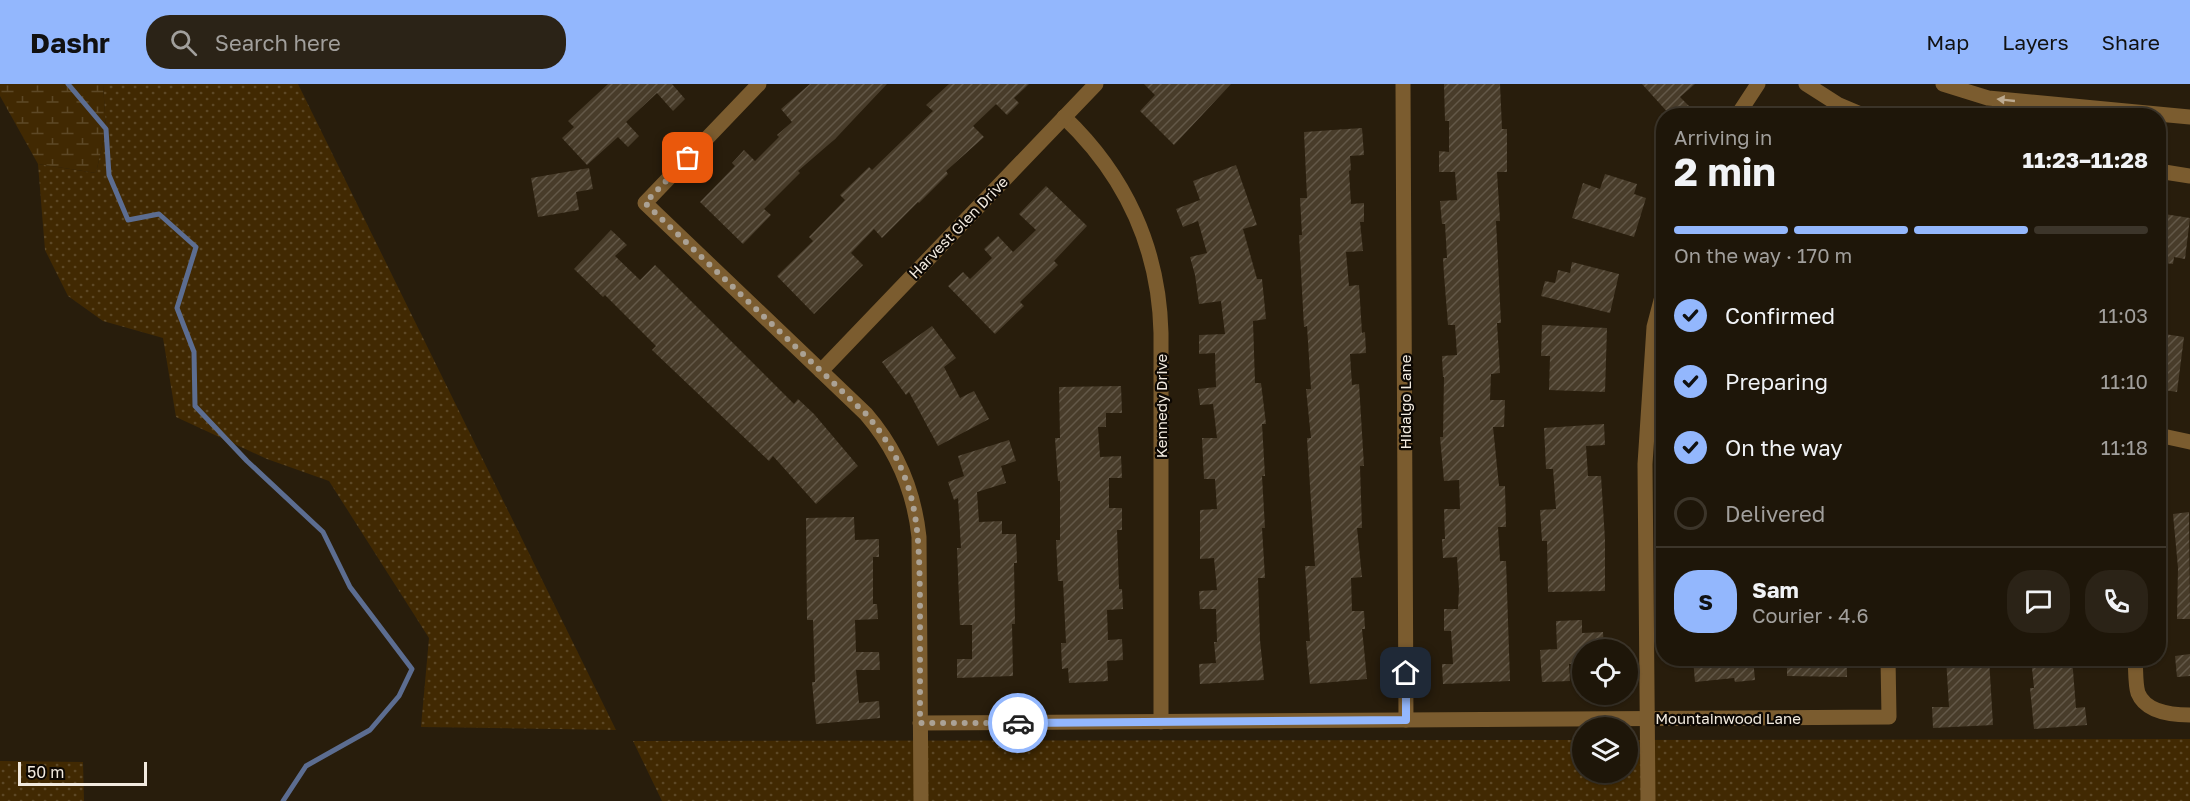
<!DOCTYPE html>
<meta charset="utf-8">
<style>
body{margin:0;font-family:"Golos Text",sans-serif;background:#2b2317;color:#f1f3f6;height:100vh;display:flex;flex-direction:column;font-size:22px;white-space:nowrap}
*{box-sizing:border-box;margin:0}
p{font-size:20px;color:#a19f9c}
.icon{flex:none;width:33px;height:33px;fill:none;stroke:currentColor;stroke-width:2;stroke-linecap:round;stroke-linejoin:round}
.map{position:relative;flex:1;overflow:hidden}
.drawer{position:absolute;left:1656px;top:24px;width:510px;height:558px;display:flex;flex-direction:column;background:#1e1609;border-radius:24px;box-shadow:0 2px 4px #0004,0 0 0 2px #3c352a}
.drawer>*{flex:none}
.buttons{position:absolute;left:1572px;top:555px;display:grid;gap:12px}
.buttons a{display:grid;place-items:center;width:66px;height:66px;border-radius:50%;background:#1e1609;box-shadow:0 2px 4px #0004,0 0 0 2px #3c352a;font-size:30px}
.scale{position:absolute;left:18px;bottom:15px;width:129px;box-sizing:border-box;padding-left:6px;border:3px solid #f2eadf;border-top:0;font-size:16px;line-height:21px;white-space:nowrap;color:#f2eadf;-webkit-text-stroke:4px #0d0803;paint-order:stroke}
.pin{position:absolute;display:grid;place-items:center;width:51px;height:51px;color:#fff;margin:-26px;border-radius:12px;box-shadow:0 3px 9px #0006}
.courier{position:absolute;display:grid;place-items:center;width:60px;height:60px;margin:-30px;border:4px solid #93b7fd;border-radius:50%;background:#fff;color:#222;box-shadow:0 2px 8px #0007}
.overview em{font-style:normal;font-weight:700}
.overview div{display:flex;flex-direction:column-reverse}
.overview{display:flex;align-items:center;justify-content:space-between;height:102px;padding:0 18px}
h1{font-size:39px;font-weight:700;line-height:45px}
.bar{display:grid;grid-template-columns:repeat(4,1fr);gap:9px 6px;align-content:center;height:72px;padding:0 18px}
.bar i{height:8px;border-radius:4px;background:#3c352a}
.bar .current{background:#93b7fd}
.bar p{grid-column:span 4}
.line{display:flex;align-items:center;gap:15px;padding:0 18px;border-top:2px solid #3c352a}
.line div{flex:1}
.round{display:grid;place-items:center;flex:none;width:63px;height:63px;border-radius:24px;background:#2b2317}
ol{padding:0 18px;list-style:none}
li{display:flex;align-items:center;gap:18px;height:66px}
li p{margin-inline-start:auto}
li .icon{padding:6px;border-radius:50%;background:#93b7fd;color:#111;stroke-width:4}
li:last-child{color:#a19f9c}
li i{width:33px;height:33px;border:3px solid #3c352a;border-radius:50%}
header{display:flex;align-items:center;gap:36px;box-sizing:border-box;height:84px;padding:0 30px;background:#93b7fd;color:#111}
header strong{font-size:28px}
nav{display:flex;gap:33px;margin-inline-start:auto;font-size:21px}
.search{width:420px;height:54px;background:#2b2317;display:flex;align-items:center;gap:15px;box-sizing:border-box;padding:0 21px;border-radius:24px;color:#a19f9c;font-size:22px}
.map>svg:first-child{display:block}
.grass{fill:url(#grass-dots)}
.wetland{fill:url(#wetland-marsh)}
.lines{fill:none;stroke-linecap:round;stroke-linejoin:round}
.stream{stroke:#5c6d91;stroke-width:5}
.building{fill:url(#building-hatch)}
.minor{stroke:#7b5c2f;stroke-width:15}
.oneway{fill:#bcaa90}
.done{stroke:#aba295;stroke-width:6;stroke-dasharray:0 10.8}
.route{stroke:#93b7fd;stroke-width:8}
.labels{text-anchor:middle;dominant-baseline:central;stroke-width:4.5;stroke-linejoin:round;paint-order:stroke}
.street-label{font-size:15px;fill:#f2eadf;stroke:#0d0803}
</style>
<header>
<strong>Dashr</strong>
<div class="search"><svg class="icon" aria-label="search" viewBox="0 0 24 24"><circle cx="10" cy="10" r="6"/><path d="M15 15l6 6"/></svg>Search here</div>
<nav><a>Map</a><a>Layers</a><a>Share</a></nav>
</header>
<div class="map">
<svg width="2190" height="717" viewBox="0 0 2190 717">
<defs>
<pattern id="grass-dots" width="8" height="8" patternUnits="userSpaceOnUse" patternTransform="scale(1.5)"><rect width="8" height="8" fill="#412902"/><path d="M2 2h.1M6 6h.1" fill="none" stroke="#5d4826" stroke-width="1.8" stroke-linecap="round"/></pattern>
<pattern id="wetland-marsh" width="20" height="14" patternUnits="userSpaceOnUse" patternTransform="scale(1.5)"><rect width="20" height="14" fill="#412902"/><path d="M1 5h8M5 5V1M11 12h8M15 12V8" fill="none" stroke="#5d4826"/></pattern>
<pattern id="building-hatch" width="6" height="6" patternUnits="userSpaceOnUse" patternTransform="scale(1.5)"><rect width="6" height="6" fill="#483c2a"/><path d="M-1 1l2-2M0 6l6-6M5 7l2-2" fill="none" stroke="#635848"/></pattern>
</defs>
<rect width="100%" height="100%" fill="#281d0c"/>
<g class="grass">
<path d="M103,0h195l318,646 -195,-3 8,-89 -100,-157 -62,-22 -91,-42 -13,-79 -60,-17 -35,-25 -23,-46 -7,-86 58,9 10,-44z"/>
<path d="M2190,655v62h-1528l-29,-60 949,-1v32h46v-32z"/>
<path d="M0,677l83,1 1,39h-84z"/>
</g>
<path class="wetland" d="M0,0h103l3,45 -10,44 -58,-9 -38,-68z"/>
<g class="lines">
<path class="stream" d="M68,0l38,45 3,46 19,45 31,-6 37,33 -19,61 17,44 1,54 52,55 76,71 27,55 62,82 -13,27 -29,34 -64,36 -23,35"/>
</g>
<g class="building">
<path d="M608,0h64l13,15 -12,12 -16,-18 -31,29 13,14 -11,11 -10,-10 -31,28 -25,-27 12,-11 -6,-6z"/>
<path d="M810,0h77l-52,55 -37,32 2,2 -36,36 7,6 -28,29 -43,-42 35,-36 -3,-3 12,-13 11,11 24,-24 -2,-2 15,-13 -11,-13z"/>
<path d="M949,0h80l-15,14 5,5 -12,12 -11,-11 -23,22 11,11 -38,34 2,3 -29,29 -1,-1 -36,36 -8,-9 -23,24 12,12 -49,49 -37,-38 36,-35 -4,-4 36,-37 -5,-5 29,-28 3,3 61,-59 -7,-6z"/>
<path d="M1144,0h87l-57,61 -34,-34 15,-16z"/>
<path d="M1444,0h56l2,45h5v43h-10l3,49h-4l5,102h-4l3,50 -9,1 -1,26h15l-1,27h-11l6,59h6l1,41h-8l2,34h6l4,120 -67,3 -1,-20h11l-2,-33h-7v-22h14l1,-20 -2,-32 -14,1 -1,-19h3l-1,-30h16l-1,-29 -15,1 -4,-44h3l1,-60h-1l-1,-21 15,-1 -2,-30h-7l-4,-50 -1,-17h4l-2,-34h-3l-2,-23 17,-1 -2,-28h-16v-21l10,1v-31h-4z"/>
<path d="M1642,0h53l-15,13 9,9 -11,10h-7z"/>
<path d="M1362,44l2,27 -14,1 1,14 -2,1 2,33 13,-1v19h-4l3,29 -17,1 3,34 10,-1 3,48 3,-1 1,21 -16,1 2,31 7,-1 5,82h-4l2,62h-5l5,49 -11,1 1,33h12l1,18h-3l5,50 -57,5 -4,-43h4l-5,-75h10l-8,-128h4l-5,-49h5l-4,-63 -3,1 -5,-92h3l-2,-37h7l-3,-66z"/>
<path d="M1236,81l21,60 -14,4 14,50h5l4,40 -13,2 2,62h6l5,41h-4l3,52h-3l3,52h-3l3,50h-7l2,62 4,40 -64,4 -1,-20 17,-1 -2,-21h3l-1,-33h-16l-1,-18 18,-1 -3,-32 -14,1v-49l17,-1 -2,-30h-11l-2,-41h15l-4,-34 -13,1 -2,-16 18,-2 -1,-34 -16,1v-19l26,-1 -4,-33 -22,3 -4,-29 -5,-18 17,-4 -9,-32 -15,6 -7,-18 24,-9 -7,-19z"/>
<path d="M589,84l4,21 -17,3 3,18 -41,7 -7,-39z"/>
<path d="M1605,90l32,10 -3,10 12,4 -12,39 -62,-19 11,-35 17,6z"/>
<path d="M1046,102l41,40 -33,35 4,4 -38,37 4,4 -29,28 -47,-48 15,-14 7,7 22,-21 -8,-9 14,-13 15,16 23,-22 -17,-16z"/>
<path d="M2158,129l32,5 -5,41 -11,-2 -1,7 -15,-2z"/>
<path d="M611,146l16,15 -12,11 25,24 15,-15 139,139 4,-5 16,15 44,52 -42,38 -43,-48 -4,5 -117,-111 4,-4 -51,-51 -2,2 -29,-28z"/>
<path d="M1572,178l47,12 -9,39 -69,-17 4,-15 10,2 3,-13 12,3z"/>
<path d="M1542,241l65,3 -2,64 -56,-2 1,-34h-9z"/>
<path d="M932,242l24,32 -12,9 16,31 14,-7 15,28 -51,27 -29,-54 -3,3 -24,-33z"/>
<path d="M2158,249l26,4 -7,55 -19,-3z"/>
<path d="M1121,302l1,27h-16v14h-8l2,30 21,-1 1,22h-13v30h13v22h-5l2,59h3l1,20 -16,1 1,30 14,-1 1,21 -16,1 1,20 -39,2 -1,-15 -6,1 -1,-26h5l-3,-62h-5l-2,-41h4v-59h-2l-3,-43h5l-1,-51z"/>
<path d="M1604,340l1,21 -19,1 2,30h13l4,64v51l-57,1 -1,-51h-5l-2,-31 16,-1 -3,-40h-7l-2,-41z"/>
<path d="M1009,356l7,21 -15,5 5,17 -29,9 2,30 23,-1v13h14l1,29h-3l1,61h-3l1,52 -56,2v-19h15v-34h-12l-3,-77h4l-3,-50 -4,2 -6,-18 16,-6 -6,-20z"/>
<path d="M2189,428l1,107h-13l1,-51 -5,-54z"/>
<path d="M854,433l1,23 24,-1v18h-6v47h4l1,15 -23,1 1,32h23l1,18h-24l3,33 20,-2 1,17 -64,6 -4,-42h3l-2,-62h-6l-1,-102z"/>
<path d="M1582,536v13l21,-1 1,18h-22v14h-13l1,17 -28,1 -2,-32 17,-1 -1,-28z"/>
<path d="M2190,570v22l-13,1 -2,-21z"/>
<path d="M1693,574h60l2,22 -20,2 -1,-4 -39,4z"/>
<path d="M1847,574v19l-60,-1v-17z"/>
<path d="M1946,574h43l4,67 -60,3 -1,-21h17z"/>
<path d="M2031,574h41l4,50 9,-1 2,18 -53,4 -4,-41h4z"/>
</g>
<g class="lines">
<g class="minor">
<path d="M759,0l-114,119 221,211c31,36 48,76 53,123l2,264"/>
<path d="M1403,0l3,636"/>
<path d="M1806,0l33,21 26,11"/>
<path d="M1943,0l45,14 202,19"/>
<path d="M1737,32l21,-32"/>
<path d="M1064,33c61,58 95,131 97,216v389"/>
<path d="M2158,87l32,5"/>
<path d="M821,287l275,-287"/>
<path d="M2158,351l32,7"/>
<path d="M2135,574c1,10 0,26 3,35 8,20 35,22 52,22"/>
<path d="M920,639l969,-6 -1,-59"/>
<path d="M1648,717l-3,-337 9,-137 10,-38"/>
</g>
</g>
<defs><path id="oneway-solid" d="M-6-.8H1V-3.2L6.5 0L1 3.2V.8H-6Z" transform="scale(1.5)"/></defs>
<use class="oneway" href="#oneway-solid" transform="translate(2006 16) rotate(-174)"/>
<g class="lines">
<path class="done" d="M688,74l-43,45 221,211c53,62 53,112 54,189 0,40 0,80 0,120h98"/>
<path class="route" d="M1018,639l388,-3v-47"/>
</g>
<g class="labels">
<g class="street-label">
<text transform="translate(958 143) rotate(-46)">Harvest Glen Drive</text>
<text transform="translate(1405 318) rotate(-90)">Hidalgo Lane</text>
<text transform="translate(1161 322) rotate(-90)">Kennedy Drive</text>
<text x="1728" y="634">Mountainwood Lane</text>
</g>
</g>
</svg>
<div class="buttons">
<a><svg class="icon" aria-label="locate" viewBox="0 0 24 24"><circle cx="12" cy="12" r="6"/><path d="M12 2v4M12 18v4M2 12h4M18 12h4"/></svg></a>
<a><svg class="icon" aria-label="layers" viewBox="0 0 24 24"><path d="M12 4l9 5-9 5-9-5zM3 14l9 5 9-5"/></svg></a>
</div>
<div class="scale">50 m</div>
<div class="pin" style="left:688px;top:74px;background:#ea580c"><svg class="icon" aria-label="bag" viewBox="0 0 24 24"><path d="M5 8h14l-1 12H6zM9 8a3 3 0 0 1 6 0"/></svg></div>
<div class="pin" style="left:1406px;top:589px;background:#1f2937"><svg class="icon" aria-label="home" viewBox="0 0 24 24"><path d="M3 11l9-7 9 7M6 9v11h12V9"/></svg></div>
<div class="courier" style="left:1018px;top:639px"><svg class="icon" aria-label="car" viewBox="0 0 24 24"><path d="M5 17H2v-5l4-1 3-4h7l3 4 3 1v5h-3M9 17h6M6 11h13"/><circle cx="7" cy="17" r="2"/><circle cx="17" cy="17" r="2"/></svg></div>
<section class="drawer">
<div class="overview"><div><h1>2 min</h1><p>Arriving in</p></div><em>11:23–11:28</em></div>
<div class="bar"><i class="current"></i><i class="current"></i><i class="current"></i><i></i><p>On the way · 170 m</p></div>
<ol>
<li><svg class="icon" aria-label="check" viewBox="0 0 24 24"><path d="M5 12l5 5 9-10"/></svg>Confirmed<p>11:03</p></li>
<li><svg class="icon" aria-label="check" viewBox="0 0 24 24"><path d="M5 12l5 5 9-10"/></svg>Preparing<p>11:10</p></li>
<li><svg class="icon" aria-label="check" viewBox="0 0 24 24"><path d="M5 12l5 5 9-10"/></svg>On the way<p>11:18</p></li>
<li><i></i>Delivered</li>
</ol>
<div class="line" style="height:108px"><b class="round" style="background:#93b7fd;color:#111">S</b><div><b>Sam</b><p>Courier · 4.6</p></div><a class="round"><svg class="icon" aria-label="chat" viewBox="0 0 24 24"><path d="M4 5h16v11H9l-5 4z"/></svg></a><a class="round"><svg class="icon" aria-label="phone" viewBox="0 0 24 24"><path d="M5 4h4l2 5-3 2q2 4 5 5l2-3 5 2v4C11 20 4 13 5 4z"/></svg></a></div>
</section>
</div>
